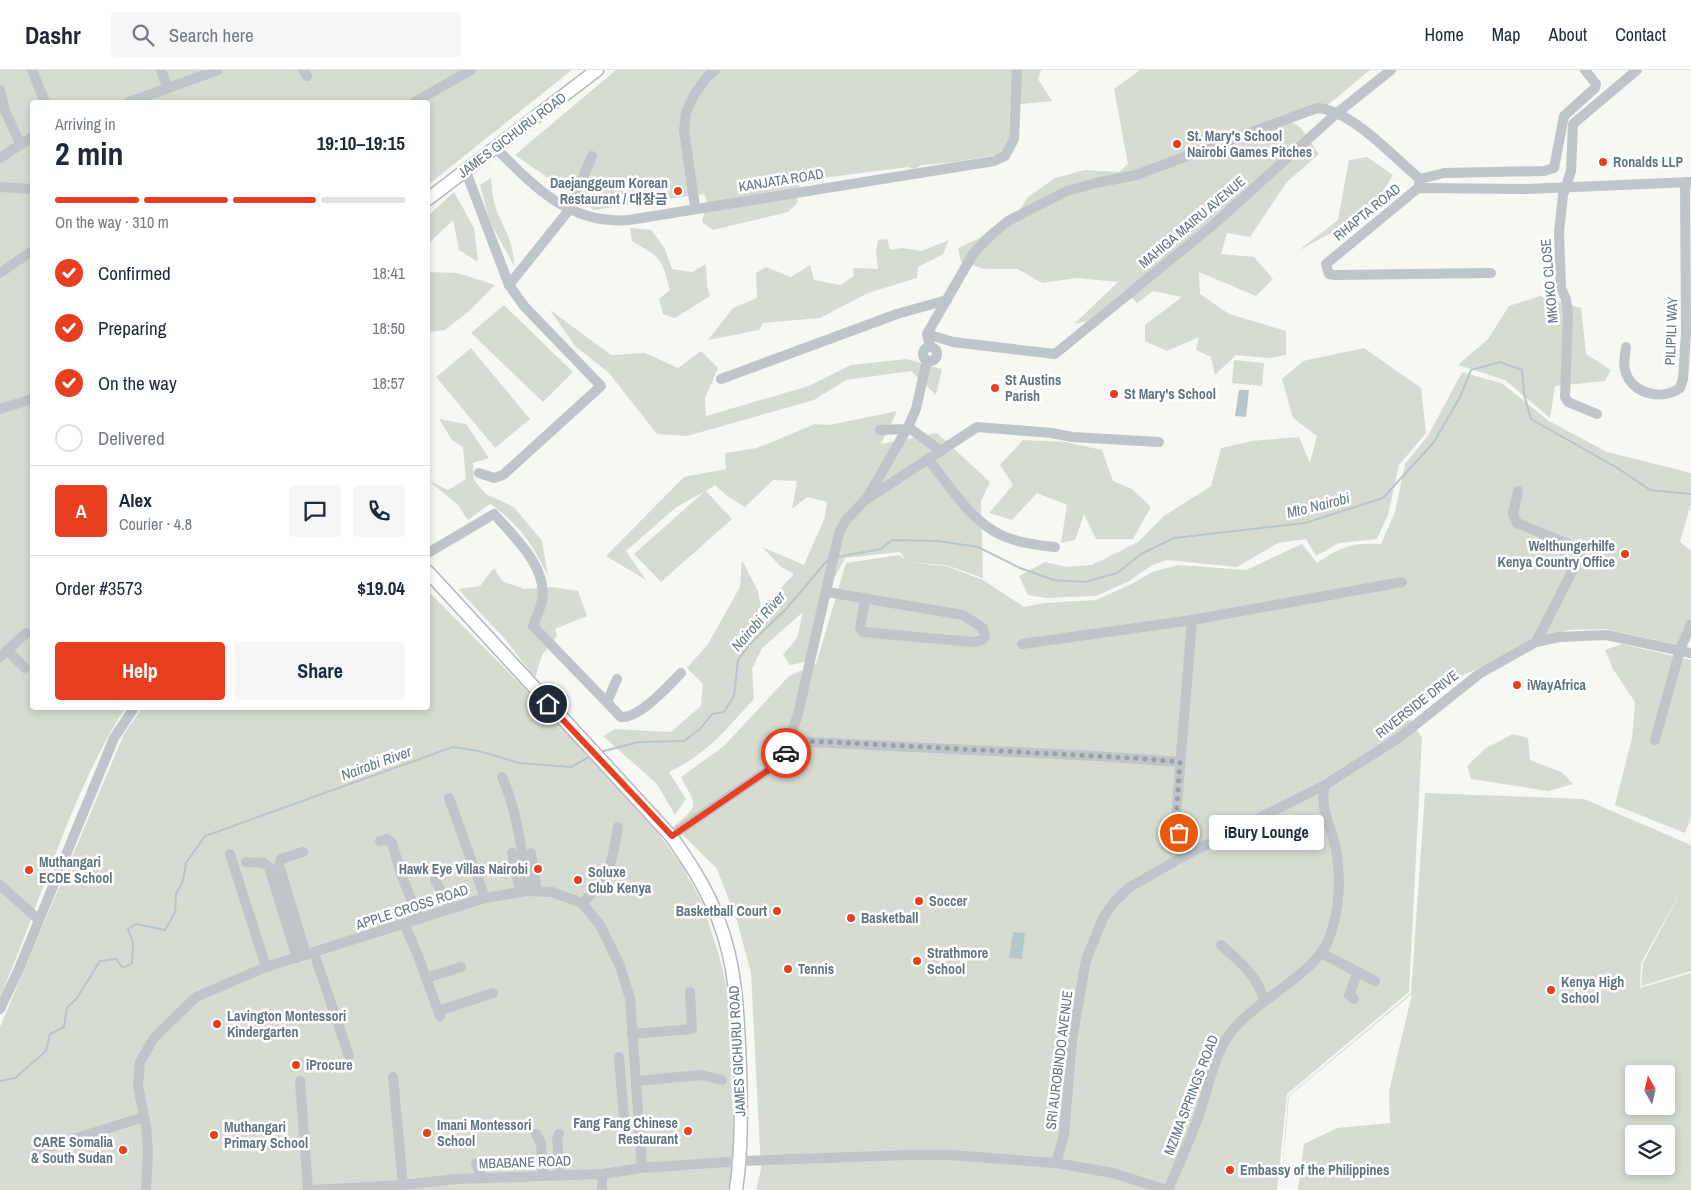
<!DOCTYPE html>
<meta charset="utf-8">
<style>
body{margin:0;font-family:"Archivo Narrow","Noto Sans KR",sans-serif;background:#f6f6f7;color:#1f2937;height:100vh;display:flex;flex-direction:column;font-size:19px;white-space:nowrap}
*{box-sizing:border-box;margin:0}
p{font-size:16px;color:#747a83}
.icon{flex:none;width:28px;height:28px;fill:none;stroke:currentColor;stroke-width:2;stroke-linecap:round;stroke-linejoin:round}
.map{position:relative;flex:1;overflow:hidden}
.details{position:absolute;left:30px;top:30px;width:400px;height:610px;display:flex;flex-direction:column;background:#fff;border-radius:5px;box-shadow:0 2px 8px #0003}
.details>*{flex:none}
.needle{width:32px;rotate:352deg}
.controls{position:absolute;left:1625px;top:995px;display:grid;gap:10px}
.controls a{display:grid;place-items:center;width:50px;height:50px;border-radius:5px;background:#fff;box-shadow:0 2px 8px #0003;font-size:25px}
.pin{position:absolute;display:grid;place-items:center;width:42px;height:42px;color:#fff;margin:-21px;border:2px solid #fff;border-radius:50%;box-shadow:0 1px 5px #0007}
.courier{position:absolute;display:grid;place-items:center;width:50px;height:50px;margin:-25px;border:4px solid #e93f21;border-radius:50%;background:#fff;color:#222;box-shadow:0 1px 6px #0007}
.bubble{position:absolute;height:35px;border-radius:5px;background:#fff;box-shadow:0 2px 8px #0003;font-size:16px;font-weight:800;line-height:35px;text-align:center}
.head em{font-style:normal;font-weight:800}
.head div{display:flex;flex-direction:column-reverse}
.head{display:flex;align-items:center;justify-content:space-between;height:85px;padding:0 25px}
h1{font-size:32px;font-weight:800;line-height:38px}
.bar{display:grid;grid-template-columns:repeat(4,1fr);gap:8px 5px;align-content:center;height:60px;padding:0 25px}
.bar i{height:6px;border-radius:4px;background:#e0e1e3}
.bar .selected{background:#e93f21}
.bar p{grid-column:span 4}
.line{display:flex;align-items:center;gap:12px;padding:0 25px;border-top:1px solid #e0e1e3}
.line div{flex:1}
.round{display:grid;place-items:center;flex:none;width:52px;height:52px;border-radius:5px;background:#f6f6f7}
ol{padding:0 25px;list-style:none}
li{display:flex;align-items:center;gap:15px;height:55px}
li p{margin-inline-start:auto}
li .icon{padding:5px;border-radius:50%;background:#e93f21;color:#fff;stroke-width:4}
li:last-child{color:#747a83}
li i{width:28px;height:28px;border:2px solid #e0e1e3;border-radius:50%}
.primary-button{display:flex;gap:10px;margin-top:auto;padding:10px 25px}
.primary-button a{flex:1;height:58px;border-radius:5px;background:#e93f21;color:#fff;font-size:20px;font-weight:800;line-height:58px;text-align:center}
.primary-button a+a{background:#f6f6f7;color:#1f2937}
header{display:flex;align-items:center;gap:30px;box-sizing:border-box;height:70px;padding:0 25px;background:#fff;border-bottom:1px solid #e0e1e3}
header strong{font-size:24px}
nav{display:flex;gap:28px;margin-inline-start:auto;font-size:18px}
.search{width:350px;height:45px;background:#f6f6f7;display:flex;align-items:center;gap:12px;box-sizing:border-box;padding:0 18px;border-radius:5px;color:#747a83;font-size:19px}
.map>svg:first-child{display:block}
.green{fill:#d7dcd2;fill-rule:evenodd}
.water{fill:#b7c6c9}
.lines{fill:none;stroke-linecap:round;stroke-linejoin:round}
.stream{stroke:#b7c6c9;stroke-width:2}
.major-casing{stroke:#b3b9bc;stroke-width:15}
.minor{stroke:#bfc5c8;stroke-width:10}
.major{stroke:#fff;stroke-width:12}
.done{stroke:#96a2a8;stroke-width:5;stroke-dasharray:0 9}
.route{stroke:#e93f21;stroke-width:6}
.poi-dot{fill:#e93f21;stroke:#fff;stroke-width:2}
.labels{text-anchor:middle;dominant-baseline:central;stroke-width:5;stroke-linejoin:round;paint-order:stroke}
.street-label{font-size:14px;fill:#61757f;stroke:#fff}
.poi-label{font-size:14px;font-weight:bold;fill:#61757f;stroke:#fff;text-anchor:start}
.water-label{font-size:15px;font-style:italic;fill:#607b82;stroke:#fff}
</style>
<header>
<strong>Dashr</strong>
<div class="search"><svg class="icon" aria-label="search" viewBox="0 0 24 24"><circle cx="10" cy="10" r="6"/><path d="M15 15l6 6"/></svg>Search here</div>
<nav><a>Home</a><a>Map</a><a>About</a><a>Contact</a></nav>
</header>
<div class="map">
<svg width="1691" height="1120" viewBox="0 0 1691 1120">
<rect width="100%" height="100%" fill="#f7f7f3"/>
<g class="green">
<path d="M0,0h572l-144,115v-83h-396v606h93c-56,88 -83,193 -125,289z"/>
<path d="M616,0h425l-3,9 14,22 -42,4 -1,36 -9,13 -45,8 -33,3 -8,4 -6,-2 -108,14 -3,22 -9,9 -75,18 -11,-8 5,-22 -3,-6 -110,16 -79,-55z"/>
<path d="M1140,0h230l-41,34 -41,16 12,7 19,27 -32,28 -37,55 -23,-4 -6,21 33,3 19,22 -17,17 -57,-24 1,22 29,20 57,17v24l-18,3 -32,-3 -21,20 -4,-18 -15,-7 3,-13 -32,14 -22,-10v-16l37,-28 -29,-6 -16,12 -12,-13 -37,31 -14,3 44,-42 -41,-4 -35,5 -24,-14h-33l-24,-7 -3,-14 20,-9 42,-30 8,-12 27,-19 30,-8 34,2 9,-8 -14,-75z"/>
<path d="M1367,87l26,18 -22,36 -73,40 40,-31 11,-60z"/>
<path d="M491,108c1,8 1,17 3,24 7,24 20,37 20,64l-24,-44 -10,-37z"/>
<path d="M454,122l20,36 4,34 -19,-12 -6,-30 -25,24v-28z"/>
<path d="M630,158l21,2 13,17 8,22 20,3 14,-8 1,22 3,10 -35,22 -12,-4 -4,-15 11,-9c-8,-33 -10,-32 -38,-49z"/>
<path d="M887,169l3,11 12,-2 19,3 28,-11 -6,14 -25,13 -1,11 -49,15 -48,25 -57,5 -4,7 -51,10 25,-32 24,-10 -1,-25 10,-6 25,10 19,-12 4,15 26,5 14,-9 -1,-8 25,1 -2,-17 2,-12z"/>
<path d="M428,202l30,1 37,12 -26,26 -24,19 -17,2z"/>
<path d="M1540,226l41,12 5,46 25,16 -6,11 -50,5 -5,32 -45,-38 -47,-15 30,-26 21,-33z"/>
<path d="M504,235l69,67 -30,30 -72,-69z"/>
<path d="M550,240l61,45 34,-2 33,15 23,-17 17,17 -13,30 1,18 103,-30 42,-21 56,-6 35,10 -6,26 -25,-24 -65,9 -32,20 -127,36 -30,-2 -48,-61 -34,-27z"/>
<path d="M471,278l59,71 -35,29 -59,-71z"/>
<path d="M1364,278l57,40 5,45 -27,32 -11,50 -11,24 -38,4 -23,13 -10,-17 -28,4 -41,24 -70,-7 -15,5 -23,16 -33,15 -50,2 -18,-3 -9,-19 26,-14 22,5 25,-2 46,-23 26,-26 47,-30 10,-38 31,-7 47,-4 11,26 7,-27 -24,-18 -11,-39 21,-18z"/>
<path d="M1234,290l30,3 -2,23 -30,-3z"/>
<path d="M1462,302l41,12 46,37 58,31 84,21v31l-11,38 11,9v65l-13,29 -72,-16 -39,1 -118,51 -40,36 13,21 -13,254 -122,102 -10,96h-521l5,-21 -10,-196 -14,-52 -20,-52 -43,-43c27,-22 22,-20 7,-49l43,-31 65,-70 27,-12 30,-101 53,-8 6,5 -5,-8 -55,6 -11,21 -19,81 -25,5 -7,-10 14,-17 6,-26 -41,36 -10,21 2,30c-26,28 -49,57 -85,73l17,27 -11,16 -18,-31 -54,-48 12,-7 56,3 30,-26 2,-22 -16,-16 21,-24 32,-57 2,-27 16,31 3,18 33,-35 -13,-7 -19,-20 42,18 21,-48 2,-15 -20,-5 -15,12 5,-28 -24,-1 -28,27 -18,-11 -12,-11 -9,6 26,28 -71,63 -27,-28 71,-63 -30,17 -49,43 20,29 -40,-24 78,-79 42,-8 -1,-16 32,-5 58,-24 15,1 67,-14 -16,33 56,-11 53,49 -9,19 2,77 -37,-13 -40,-3 40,4 37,14 41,27 20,-4 52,-3 36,-16 20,-12 26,-7 68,5 56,-26 15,19c26,-17 33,-20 64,-19l14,-32 10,-48 24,-30z"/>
<path d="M439,349l27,5 23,34 -16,5 1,17 12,14 28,13 28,34 6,35c-16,-32 -27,-51 -58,-72l-22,16 -10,-15 -30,-25 20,10 18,-11 -3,-32 -11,-7z"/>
<path d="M1023,370l42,2 37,8 11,31 19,8 19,18 -18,32h-37l-12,-25 -9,26 -14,3 6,-38 -30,-12 -25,27 -23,-7 24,-28 -13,-20z"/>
<path d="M494,498l8,13 22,8 28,-2 26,4 9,25 -32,13 2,7 -15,19 -7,23 -30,-39 -47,-50 22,-3z"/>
<path d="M428,521l102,103 125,135 26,35 21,38 17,53 9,38 6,158 -4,39h-730v-163l124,-293 18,-26h286z"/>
<path d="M1622,574l69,16v157l-6,16 -70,-28 17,-67 3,-36 -22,-33 -8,-19z"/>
<path d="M1513,664l15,4 2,22 32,12 11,12 -25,7 -77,-12 -4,-13 19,-18z"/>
<path d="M1425,723l159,6 107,46v126l-50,15 2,-23 39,-74 -41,74 -1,25 51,-15v217h-393l6,-46 33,-16 53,-5 -1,-32 23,-97 -123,102 -8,94 7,-94 123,-103zM1634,1004h32v32h-32zM1634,1064h32v32h-32z"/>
</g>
<g class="water">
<path d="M1239,320h10l-3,27 -11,-1z"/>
<path d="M1013,862l12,1 -3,26 -13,-1z"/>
</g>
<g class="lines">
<g class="stream">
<path d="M837,487l44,-8 11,-9 46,1 40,6 42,21 34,12 31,2 32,-9 24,-19 33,-16 131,-15 78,-25 51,-56 26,-45 11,-27 29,-8 22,8 2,24 7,25 88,50 31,21 41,4"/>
<path d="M600,682l39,-10 45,-1 16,-12 12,-15 12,-2 10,-16 4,-36 12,-16 36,-35 44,-52"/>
<path d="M0,1011l15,-3 31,-27 4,-17 14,-7 3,-19 10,-10 23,-37 16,-2 7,9 9,-5 1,-20 -5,-14 8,-5 29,6 10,-18 1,-18 7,-13 3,-18 19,-27 248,-89 26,4 40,12 52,4 20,-11"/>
</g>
<g class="major-casing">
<g id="major">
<path d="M428,129l169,-129"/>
<path d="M428,502l243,264c19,27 36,53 47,83 19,47 20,100 22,150 1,40 2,81 -4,121"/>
</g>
</g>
<g class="minor">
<path d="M32,0l13,32"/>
<path d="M161,0l7,19"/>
<path d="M303,0l4,6"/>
<path d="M0,20l5,21 15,32"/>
<path d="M129,32l89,-32"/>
<path d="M415,32l56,-32"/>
<path d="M495,77c39,40 75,78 134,73l365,-59 11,-5 9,-17 3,-69"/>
<path d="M0,88l32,-21"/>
<path d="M465,99l44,116 15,21 77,80 -98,89 -9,3 -15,-5"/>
<path d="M1419,115l1,-6 24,-6 100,-2 10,-3 10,-52 31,-28 1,-4 -11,-14"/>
<path d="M0,117l32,2"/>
<path d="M695,137l-11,-77 2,-17 8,-18 13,-18 8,-7"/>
<path d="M0,203l32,-22"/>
<path d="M1491,203l-156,2 -6,-1 -3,-10 92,-76 109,1 164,-7"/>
<path d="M509,215l60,-75 23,-54"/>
<path d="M927,264l26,8 102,12 158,-129 124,-112 54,-43"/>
<path d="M930,277l-3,-13 46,-80 18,-19 17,-14 59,-30 29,-8 40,-8 181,-67c35,2 76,49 103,71"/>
<path d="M1626,277c-1,7 -3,16 -1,23 6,24 37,31 55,18l3,-9 3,-47 -1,-150"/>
<circle cx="930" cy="284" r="7"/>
<path d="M721,309l176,-65 50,-14"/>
<path d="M0,339l32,-10"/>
<path d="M1597,344l-29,-12 -3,-5 3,-84 -2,-14 -5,-11 -2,-56 4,-37 8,-24 2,-47 64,-54"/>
<path d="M908,357l33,24"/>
<path d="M880,360l27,-1"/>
<path d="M928,389c21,26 43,63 75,77 17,7 34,9 52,11"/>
<path d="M1518,421l-5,23 4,9 61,25 2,8 -44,86"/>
<path d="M867,428l41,-71 8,-18 11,-49"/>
<path d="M428,483l66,-39c19,22 54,53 48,86 -1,8 -6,17 -9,26l88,91c18,2 48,-32 60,-44"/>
<path d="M827,522l136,23 20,13 2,8 -3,4 -10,2 -109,-10 -3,-4 5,-29"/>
<path d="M1022,574l170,-24 210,-38"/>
<path d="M7,580l18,18"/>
<path d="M0,587l26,-24"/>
<path d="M607,632l10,-23"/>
<path d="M1655,670l25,-90 11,-26"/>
<path d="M790,671l306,15 84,6"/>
<path d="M502,707c16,36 20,75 25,114"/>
<path d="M449,728l36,100"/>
<path d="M671,766l96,-65 18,-17 13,-40 41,-181 7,-13 18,-19 113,-74 75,6 20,4 87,5"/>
<path d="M380,771l7,-2 5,4 9,31 18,45"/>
<path d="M303,782l-22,7 -2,6 27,90"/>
<path d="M512,783l8,39"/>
<path d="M531,783l6,38"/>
<path d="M230,784l36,113"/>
<path d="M1186,785l-10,-38 16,-197"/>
<path d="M246,792l18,1 5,4 28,91"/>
<path d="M435,810l16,29"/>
<path d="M0,815l39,35"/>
<path d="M582,833c30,-26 29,-39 36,-76"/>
<path d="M404,854l13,29 23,63"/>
<path d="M1221,875c19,17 37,31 43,56"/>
<path d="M314,883l35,103"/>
<path d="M1321,883l54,28"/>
<path d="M426,908l35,-11"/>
<path d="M1354,929l-5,-4 9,-23"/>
<path d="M0,939l19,-40 95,-231 20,-30"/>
<path d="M438,941l55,-18"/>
<path d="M632,964l60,-5 -2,-37"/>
<path d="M619,987l5,62"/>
<path d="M393,1007l10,108"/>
<path d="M300,1011l8,109"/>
<path d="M636,1011l65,-6 21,5"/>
<path d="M536,1064l5,9 2,32"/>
<path d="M559,1064l-2,5 3,35"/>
<path d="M38,1080l106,-33"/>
<path d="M476,1093l6,14"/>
<path d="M1056,1093l8,-28 8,-95 14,-80 17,-42 11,-16 16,-15 56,-32 139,-70 75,-48 79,-63 57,-32 23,-5 48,-2 84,18"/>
<path d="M602,1104v16"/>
<path d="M146,1120l2,-38 -2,-26 -8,-40 2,-24 14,-24 42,-41 70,-30 219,-69 42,-7 25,1 30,11 18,22 20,41 10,32 12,170"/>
<path d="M310,1120l93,-5 53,-6 146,-5 40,-6 98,-7 169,-6h41l106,8 57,10 54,17"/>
<path d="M1168,1120c11,-27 24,-53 33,-81 8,-24 13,-53 28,-74 24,-34 83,-58 99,-94 13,-31 14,-72 5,-104 -6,-19 -13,-32 -8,-52"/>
</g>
<use href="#major" class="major"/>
</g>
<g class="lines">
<path class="done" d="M786,683l4,-13 344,18 46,4 -4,55 3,16"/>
<path class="route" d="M548,634l124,132 95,-65 19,-18"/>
</g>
<g class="poi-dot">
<circle cx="1177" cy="74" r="5"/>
<circle cx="1603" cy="92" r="5"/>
<circle cx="678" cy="121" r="5"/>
<circle cx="995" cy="318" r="5"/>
<circle cx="1114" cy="324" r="5"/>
<circle cx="1625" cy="484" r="5"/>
<circle cx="1517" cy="615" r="5"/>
<circle cx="538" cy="799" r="5"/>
<circle cx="29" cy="800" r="5"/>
<circle cx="578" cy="810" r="5"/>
<circle cx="919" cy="831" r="5"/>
<circle cx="777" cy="841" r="5"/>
<circle cx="851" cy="848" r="5"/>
<circle cx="917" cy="891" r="5"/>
<circle cx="788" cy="899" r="5"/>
<circle cx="1551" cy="920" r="5"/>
<circle cx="217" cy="954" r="5"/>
<circle cx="296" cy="995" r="5"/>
<circle cx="688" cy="1061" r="5"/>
<circle cx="427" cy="1063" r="5"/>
<circle cx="214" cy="1065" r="5"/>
<circle cx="123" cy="1080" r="5"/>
<circle cx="1230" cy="1100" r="5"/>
</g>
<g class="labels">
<g class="street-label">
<text transform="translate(512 65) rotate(-37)">JAMES GICHURU ROAD</text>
<text transform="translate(781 110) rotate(-9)">KANJATA ROAD</text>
<text transform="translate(1367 142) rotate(-39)">RHAPTA ROAD</text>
<text transform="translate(1192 152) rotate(-40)">MAHIGA MAIRU AVENUE</text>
<text transform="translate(1549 211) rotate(-95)">MKOKO CLOSE</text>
<text transform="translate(1671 261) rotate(-88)">PILIPILI WAY</text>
<text transform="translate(1417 634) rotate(-38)">RIVERSIDE DRIVE</text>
<text transform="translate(412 837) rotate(-18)">APPLE CROSS ROAD</text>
<text transform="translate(737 981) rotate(-93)">JAMES GICHURU ROAD</text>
<text transform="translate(1059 990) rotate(-83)">SRI AUROBINDO AVENUE</text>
<text transform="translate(1191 1025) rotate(-69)">MZIMA SPRINGS ROAD</text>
<text transform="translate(525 1092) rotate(-2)">MBABANE ROAD</text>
</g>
<g class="poi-label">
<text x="1187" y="66">St. Mary's School<tspan x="1187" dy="16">Nairobi Games Pitches</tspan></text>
<text x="1613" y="92">Ronalds LLP</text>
<text x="668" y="113" text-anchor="end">Daejanggeum Korean<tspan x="668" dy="16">Restaurant / 대장금</tspan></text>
<text x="1005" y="310">St Austins<tspan x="1005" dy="16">Parish</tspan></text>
<text x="1124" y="324">St Mary's School</text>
<text x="1615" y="476" text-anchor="end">Welthungerhilfe<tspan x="1615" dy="16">Kenya Country Office</tspan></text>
<text x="1527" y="615">iWayAfrica</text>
<text x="39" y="792">Muthangari<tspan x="39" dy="16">ECDE School</tspan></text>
<text x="528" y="799" text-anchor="end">Hawk Eye Villas Nairobi</text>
<text x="588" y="802">Soluxe<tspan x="588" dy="16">Club Kenya</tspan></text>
<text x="929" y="831">Soccer</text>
<text x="767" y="841" text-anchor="end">Basketball Court</text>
<text x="861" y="848">Basketball</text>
<text x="927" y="883">Strathmore<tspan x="927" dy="16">School</tspan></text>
<text x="798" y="899">Tennis</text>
<text x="1561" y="912">Kenya High<tspan x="1561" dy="16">School</tspan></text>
<text x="227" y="946">Lavington Montessori<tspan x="227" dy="16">Kindergarten</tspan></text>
<text x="306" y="995">iProcure</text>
<text x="678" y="1053" text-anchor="end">Fang Fang Chinese<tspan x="678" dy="16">Restaurant</tspan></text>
<text x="437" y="1055">Imani Montessori<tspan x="437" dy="16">School</tspan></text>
<text x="224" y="1057">Muthangari<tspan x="224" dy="16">Primary School</tspan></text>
<text x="113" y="1072" text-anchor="end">CARE Somalia<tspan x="113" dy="16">&amp; South Sudan</tspan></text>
<text x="1240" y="1100">Embassy of the Philippines</text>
</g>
<g class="water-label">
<text transform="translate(1318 435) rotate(-14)">Mto Nairobi</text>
<text transform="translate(758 551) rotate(-49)">Nairobi River</text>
<text transform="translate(376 693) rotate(-20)">Nairobi River</text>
</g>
</g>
</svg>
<div class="controls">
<a><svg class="needle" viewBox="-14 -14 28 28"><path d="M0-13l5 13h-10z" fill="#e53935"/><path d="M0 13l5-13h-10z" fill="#747a83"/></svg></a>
<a><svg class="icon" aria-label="layers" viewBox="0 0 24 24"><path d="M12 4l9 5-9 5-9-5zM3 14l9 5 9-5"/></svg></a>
</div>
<div class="pin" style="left:1179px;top:763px;background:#ea580c"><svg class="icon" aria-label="bag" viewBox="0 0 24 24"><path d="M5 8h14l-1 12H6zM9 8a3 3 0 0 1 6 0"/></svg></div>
<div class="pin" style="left:548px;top:634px;background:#1f2937"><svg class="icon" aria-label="home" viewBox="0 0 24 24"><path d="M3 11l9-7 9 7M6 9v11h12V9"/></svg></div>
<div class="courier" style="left:786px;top:683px"><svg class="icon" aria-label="car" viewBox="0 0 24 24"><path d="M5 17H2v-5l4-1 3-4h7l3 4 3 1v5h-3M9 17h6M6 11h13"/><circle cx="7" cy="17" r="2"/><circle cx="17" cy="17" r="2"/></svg></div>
<div class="bubble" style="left:1209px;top:745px;width:115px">iBury Lounge</div>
<section class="details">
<div class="head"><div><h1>2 min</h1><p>Arriving in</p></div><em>19:10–19:15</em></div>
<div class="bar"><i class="selected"></i><i class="selected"></i><i class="selected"></i><i></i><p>On the way · 310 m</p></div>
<ol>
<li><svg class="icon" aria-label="check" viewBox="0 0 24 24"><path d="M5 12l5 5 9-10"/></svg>Confirmed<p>18:41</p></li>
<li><svg class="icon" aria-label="check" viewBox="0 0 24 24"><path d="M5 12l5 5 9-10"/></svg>Preparing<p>18:50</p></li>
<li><svg class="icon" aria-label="check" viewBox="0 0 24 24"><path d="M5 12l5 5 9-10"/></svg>On the way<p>18:57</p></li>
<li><i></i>Delivered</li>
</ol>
<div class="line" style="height:90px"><b class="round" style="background:#e93f21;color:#fff">A</b><div><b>Alex</b><p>Courier · 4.8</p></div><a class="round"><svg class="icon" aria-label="chat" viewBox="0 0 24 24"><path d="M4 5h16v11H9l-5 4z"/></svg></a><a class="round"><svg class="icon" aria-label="phone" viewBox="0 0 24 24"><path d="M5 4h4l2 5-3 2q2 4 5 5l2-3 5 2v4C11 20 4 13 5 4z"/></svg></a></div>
<div class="line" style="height:65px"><div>Order #3573</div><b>$19.04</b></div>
<div class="primary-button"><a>Help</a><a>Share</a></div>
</section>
</div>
